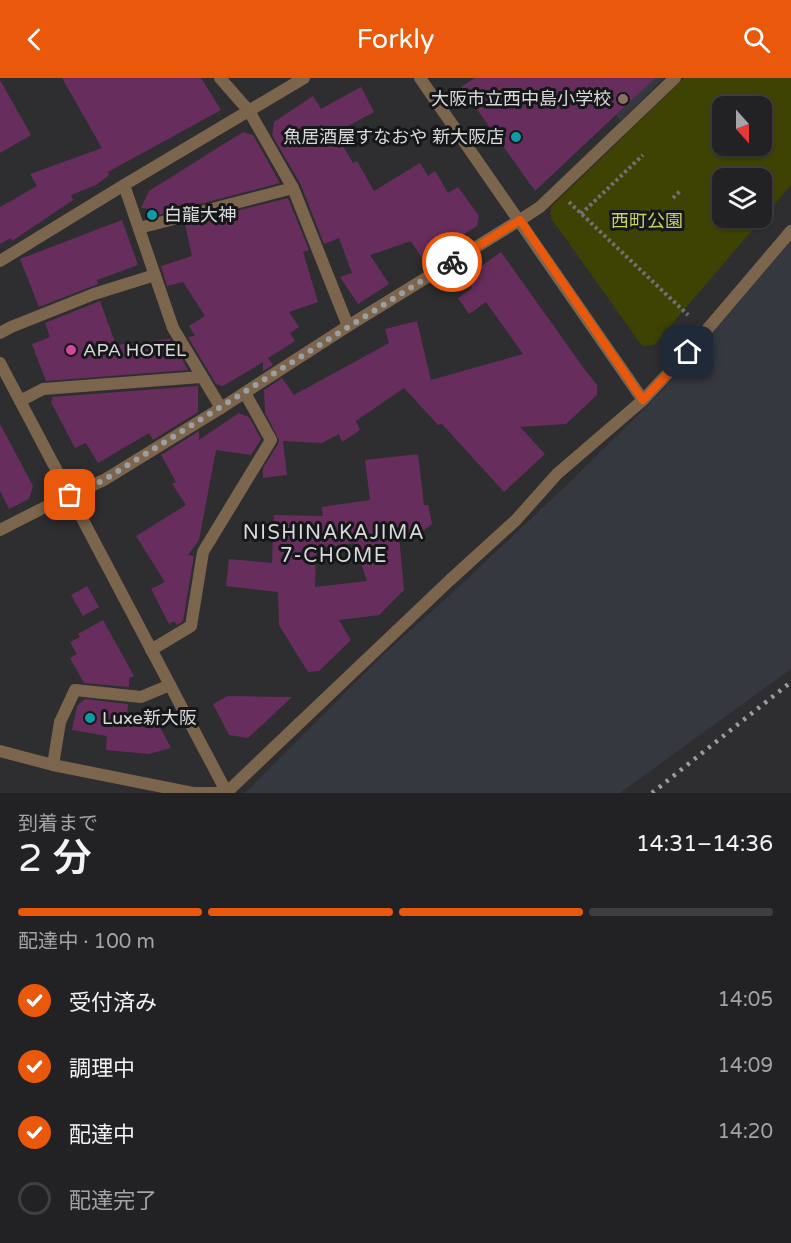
<!DOCTYPE html>
<html lang="ja">
<meta charset="utf-8">
<style>
body{margin:0;font-family:"Varela Round","Noto Sans JP",sans-serif;background:#2e2f32;color:#f1f3f6;height:100vh;display:flex;flex-direction:column;font-size:22px;white-space:nowrap}
*{box-sizing:border-box;margin:0}
p{font-size:20px;color:#a2a4a7}
.icon{flex:none;width:33px;height:33px;fill:none;stroke:currentColor;stroke-width:2;stroke-linecap:round;stroke-linejoin:round}
.map{position:relative;height:715px;overflow:hidden}
.panel{display:flex;flex-direction:column;background:#222225;flex:1}
.panel>*{flex:none}
.needle{width:39px;rotate:159deg}
.controls{position:absolute;left:712px;top:18px;display:grid;gap:12px}
.controls a{display:grid;place-items:center;width:60px;height:60px;border-radius:12px;background:#222225;box-shadow:0 2px 4px #0004,0 0 0 2px #3f3f42;font-size:30px}
.pin{position:absolute;display:grid;place-items:center;width:51px;height:51px;color:#fff;margin:-26px;border-radius:12px;box-shadow:0 3px 9px #0006}
.courier{position:absolute;display:grid;place-items:center;width:60px;height:60px;margin:-30px;border:4px solid #ea580c;border-radius:50%;background:#fff;color:#222;box-shadow:0 2px 8px #0007}
.head em{font-style:normal;font-weight:600}
.head div{display:flex;flex-direction:column-reverse}
.head{display:flex;align-items:center;justify-content:space-between;height:102px;padding:0 18px}
h1{font-size:39px;font-weight:600;line-height:45px}
.bar{display:grid;grid-template-columns:repeat(4,1fr);gap:9px 6px;align-content:center;height:72px;padding:0 18px}
.bar i{height:8px;border-radius:4px;background:#3f3f42}
.bar .on{background:#ea580c}
.bar p{grid-column:span 4}
ol{padding:0 18px;list-style:none}
li{display:flex;align-items:center;gap:18px;height:66px}
li p{margin-inline-start:auto}
li .icon{padding:6px;border-radius:50%;background:#ea580c;color:#fff;stroke-width:4}
li:last-child{color:#a2a4a7}
li i{width:33px;height:33px;border:3px solid #3f3f42;border-radius:50%}
header{display:flex;justify-content:space-between;align-items:center;height:78px;padding:0 18px;background:#ea580c;color:#fff;font-size:27px;font-weight:600}
.map>svg:first-child{display:block}
.built{fill:#363840}
.green{fill:#3e4203;fill-rule:evenodd}
.building{fill:#672e5d;fill-rule:evenodd}
.lines{fill:none;stroke-linecap:round;stroke-linejoin:round}
.path{stroke:#717174;stroke-width:4;stroke-dasharray:3 3;stroke-linecap:butt}
.minor{stroke:#7c654d;stroke-width:12}
.tertiary{stroke:#7c654d;stroke-width:12}
.rail{stroke:#9d9d9f;stroke-width:4.5;stroke-dasharray:3 6;stroke-linecap:butt}
.done{stroke:#9e9ea0;stroke-width:6;stroke-dasharray:0 10.8}
.route{stroke:#ea580c;stroke-width:8}
.education-dot{fill:#8d6e63;stroke:#161718;stroke-width:2}
.culture-dot{fill:#0f9aa8;stroke:#161718;stroke-width:2}
.hotel-dot{fill:#d1479c;stroke:#161718;stroke-width:2}
.labels{text-anchor:middle;dominant-baseline:central;stroke-width:6;stroke-linejoin:round;paint-order:stroke}
.poi-label{font-size:18px;fill:#dadadc;stroke:#161718;text-anchor:start}
.park-label{font-size:18px;fill:#c7d266;stroke:#161718}
.neighbourhood-label{font-size:20px;letter-spacing:1.5px;fill:#dadadc;stroke:#161718}
</style>
<header><svg class="icon" aria-label="back" viewBox="0 0 24 24"><path d="M15 5l-7 7 7 7"/></svg>Forkly<svg class="icon" aria-label="search" viewBox="0 0 24 24"><circle cx="10" cy="10" r="6"/><path d="M15 15l6 6"/></svg></header>
<div class="map">
<svg width="791" height="715" viewBox="0 0 791 715">
<rect width="100%" height="100%" fill="#2e2e31"/>
<g class="built">
<path d="M591,0h73l-44,43z"/>
<path d="M791,162v429l-171,124h-375l142,-142 63,-56 119,-112 79,-78 37,-39z"/>
</g>
<path class="green" d="M684,0h107v107l-137,160 -12,1 -91,-128v-11zM723,28h39v40h-39zM762,100v40h-39v-40z"/>
<g class="building">
<path d="M62,0h139l20,32 -113,62 1,3 -13,10 -25,10 2,5 -61,41 -1,-3 -11,6v-37l37,-21 -7,-12 72,-26z"/>
<path d="M475,0h180l-120,113 -74,-104z"/>
<path d="M0,2l31,55 -31,18z"/>
<path d="M361,9l13,25 -39,21 18,30 4,-2 17,30 46,-28 8,13 7,-5 13,22 10,-6 21,29 -2,10 -54,34 -12,-19 -41,14 19,29 -31,20 -18,-27 12,-4 -13,-35 -15,6 -23,-59 -29,-50 2,-13 39,-26 8,13z"/>
<path d="M243,54l10,3 27,48 -122,32 -2,-6 -15,-1 8,-17z"/>
<path d="M288,120l21,52 -6,2 15,50 -29,10 10,15 -9,6 5,8 -27,17 5,7 -10,6v-9l-40,24 -7,-2 -28,-47 7,-1 -6,-10 16,-10 -22,-34 -16,4 -6,-20 31,-10 -7,-32z"/>
<path d="M122,142l16,45 -41,15 1,4 -59,23 -19,-48z"/>
<path d="M501,174l84,118 12,15v10l-31,29 -46,3 25,27 -41,38 -62,-68 -4,1 -34,-37 -48,33 4,9 -18,12 -3,-8 -17,9 -39,-2 4,34 -24,3v-10l15,-24 1,-4 -14,-28 -1,-22 18,-12 12,17 95,-52 -4,-14 32,-8 14,59 92,-26 -37,-52 -17,12 -11,-16 14,-10 -7,-10z"/>
<path d="M100,223l16,44 54,-6 18,31 -142,11 -14,-37 18,-7 -5,-14z"/>
<path d="M198,308v26l-45,28 -4,-7 -51,30 -12,-20 -11,5 -24,-46 2,-3 -1,-2z"/>
<path d="M239,335l10,4 12,22 -10,16 -35,-5 -17,90 -11,15 6,1 -11,65 -6,4 -3,-4 -5,3 -18,-35 14,-7 -29,-46 50,-31 -14,-21 4,-2 -15,-27 38,-24v9z"/>
<path d="M0,346l33,62 -4,13 -20,10 -9,-18z"/>
<path d="M418,376l6,51h4l4,19 -9,7 -24,5 5,54 -25,25 -40,5 12,20 -32,31 -11,1 -29,-47 -1,-33 -52,-6 3,-27 43,4 2,-48 49,1 -1,-9 48,-7 -5,-40zM354,465l13,38 -52,6 1,-38z"/>
<path d="M87,508l12,21 -16,9 -12,-21z"/>
<path d="M103,542l31,56 -5,2v9l-45,-4 -14,-25 7,-4 -7,-12 10,-5 -2,-3z"/>
<path d="M228,618l64,1 -44,41 -19,-3 -16,-31z"/>
<path d="M85,621l43,5 -1,9 26,1 18,34 -22,6 -43,-4 1,-14 -35,-6 5,-24z"/>
</g>
<g class="lines">
<g class="path">
<path d="M673,120l8,-8"/>
<path d="M569,124l119,113"/>
<path d="M581,136l62,-59"/>
</g>
<g class="minor">
<path d="M220,0l29,33 44,77 55,138"/>
<path d="M124,107l49,143 48,80"/>
<path d="M520,142l20,-13 135,-129"/>
<path d="M139,150l154,-40"/>
<path d="M0,255l11,-6 83,-33 61,-19"/>
<path d="M20,323l23,-12 158,-12"/>
<path d="M151,572l40,-24 12,-74 68,-112 -26,-47"/>
<path d="M0,673l53,14 140,28"/>
<path d="M53,687l7,-43 15,-32 66,7 29,-12"/>
<path d="M196,715h31"/>
<path d="M226,715l224,-213 66,-60 41,-46 86,-74 45,-48 103,-121"/>
</g>
<g class="tertiary">
<path d="M420,0l223,322"/>
<path d="M0,183l124,-76 180,-107"/>
<path d="M0,285l227,430"/>
<path d="M0,452l47,-24 57,-26 117,-72 127,-82 172,-106"/>
</g>
<path class="rail" d="M652,715l139,-111"/>
</g>
<g class="lines">
<path class="done" d="M70,417l34,-15 348,-218"/>
<path class="route" d="M452,184l68,-42 123,180 45,-48"/>
</g>
<circle class="education-dot" cx="623" cy="21" r="6"/>
<g class="culture-dot">
<circle cx="516" cy="59" r="6"/>
<circle cx="152" cy="137" r="6"/>
<circle cx="90" cy="640" r="6"/>
</g>
<circle class="hotel-dot" cx="71" cy="272" r="6"/>
<g class="labels">
<g class="poi-label">
<text x="611" y="21" text-anchor="end">大阪市立西中島小学校</text>
<text x="504" y="59" text-anchor="end">魚居酒屋すなおや 新大阪店</text>
<text x="164" y="137">白龍大神</text>
<text x="83" y="272">APA HOTEL</text>
<text x="102" y="640">Luxe新大阪</text>
</g>
<g class="park-label">
<text x="647" y="143">西町公園</text>
</g>
<g class="neighbourhood-label">
<text x="334" y="455">NISHINAKAJIMA<tspan x="334" dy="23">7-CHOME</tspan></text>
</g>
</g>
</svg>
<div class="controls">
<a><svg class="needle" viewBox="-14 -14 28 28"><path d="M0-13l5 13h-10z" fill="#e53935"/><path d="M0 13l5-13h-10z" fill="#a2a4a7"/></svg></a>
<a><svg class="icon" aria-label="layers" viewBox="0 0 24 24"><path d="M12 4l9 5-9 5-9-5zM3 14l9 5 9-5"/></svg></a>
</div>
<div class="pin" style="left:70px;top:417px;background:#ea580c"><svg class="icon" aria-label="bag" viewBox="0 0 24 24"><path d="M5 8h14l-1 12H6zM9 8a3 3 0 0 1 6 0"/></svg></div>
<div class="pin" style="left:688px;top:274px;background:#1f2937"><svg class="icon" aria-label="home" viewBox="0 0 24 24"><path d="M3 11l9-7 9 7M6 9v11h12V9"/></svg></div>
<div class="courier" style="left:452px;top:184px"><svg class="icon" aria-label="bike" viewBox="0 0 24 24"><circle cx="6" cy="16" r="4"/><circle cx="18" cy="16" r="4"/><path d="M6 16l4-8h5l3 8M10 8l3 8H6M13 5h3"/></svg></div>
</div>
<section class="panel">
<div class="head"><div><h1>2 分</h1><p>到着まで</p></div><em>14:31–14:36</em></div>
<div class="bar"><i class="on"></i><i class="on"></i><i class="on"></i><i></i><p>配達中 · 100 m</p></div>
<ol>
<li><svg class="icon" aria-label="check" viewBox="0 0 24 24"><path d="M5 12l5 5 9-10"/></svg>受付済み<p>14:05</p></li>
<li><svg class="icon" aria-label="check" viewBox="0 0 24 24"><path d="M5 12l5 5 9-10"/></svg>調理中<p>14:09</p></li>
<li><svg class="icon" aria-label="check" viewBox="0 0 24 24"><path d="M5 12l5 5 9-10"/></svg>配達中<p>14:20</p></li>
<li><i></i>配達完了</li>
</ol>
</section>
